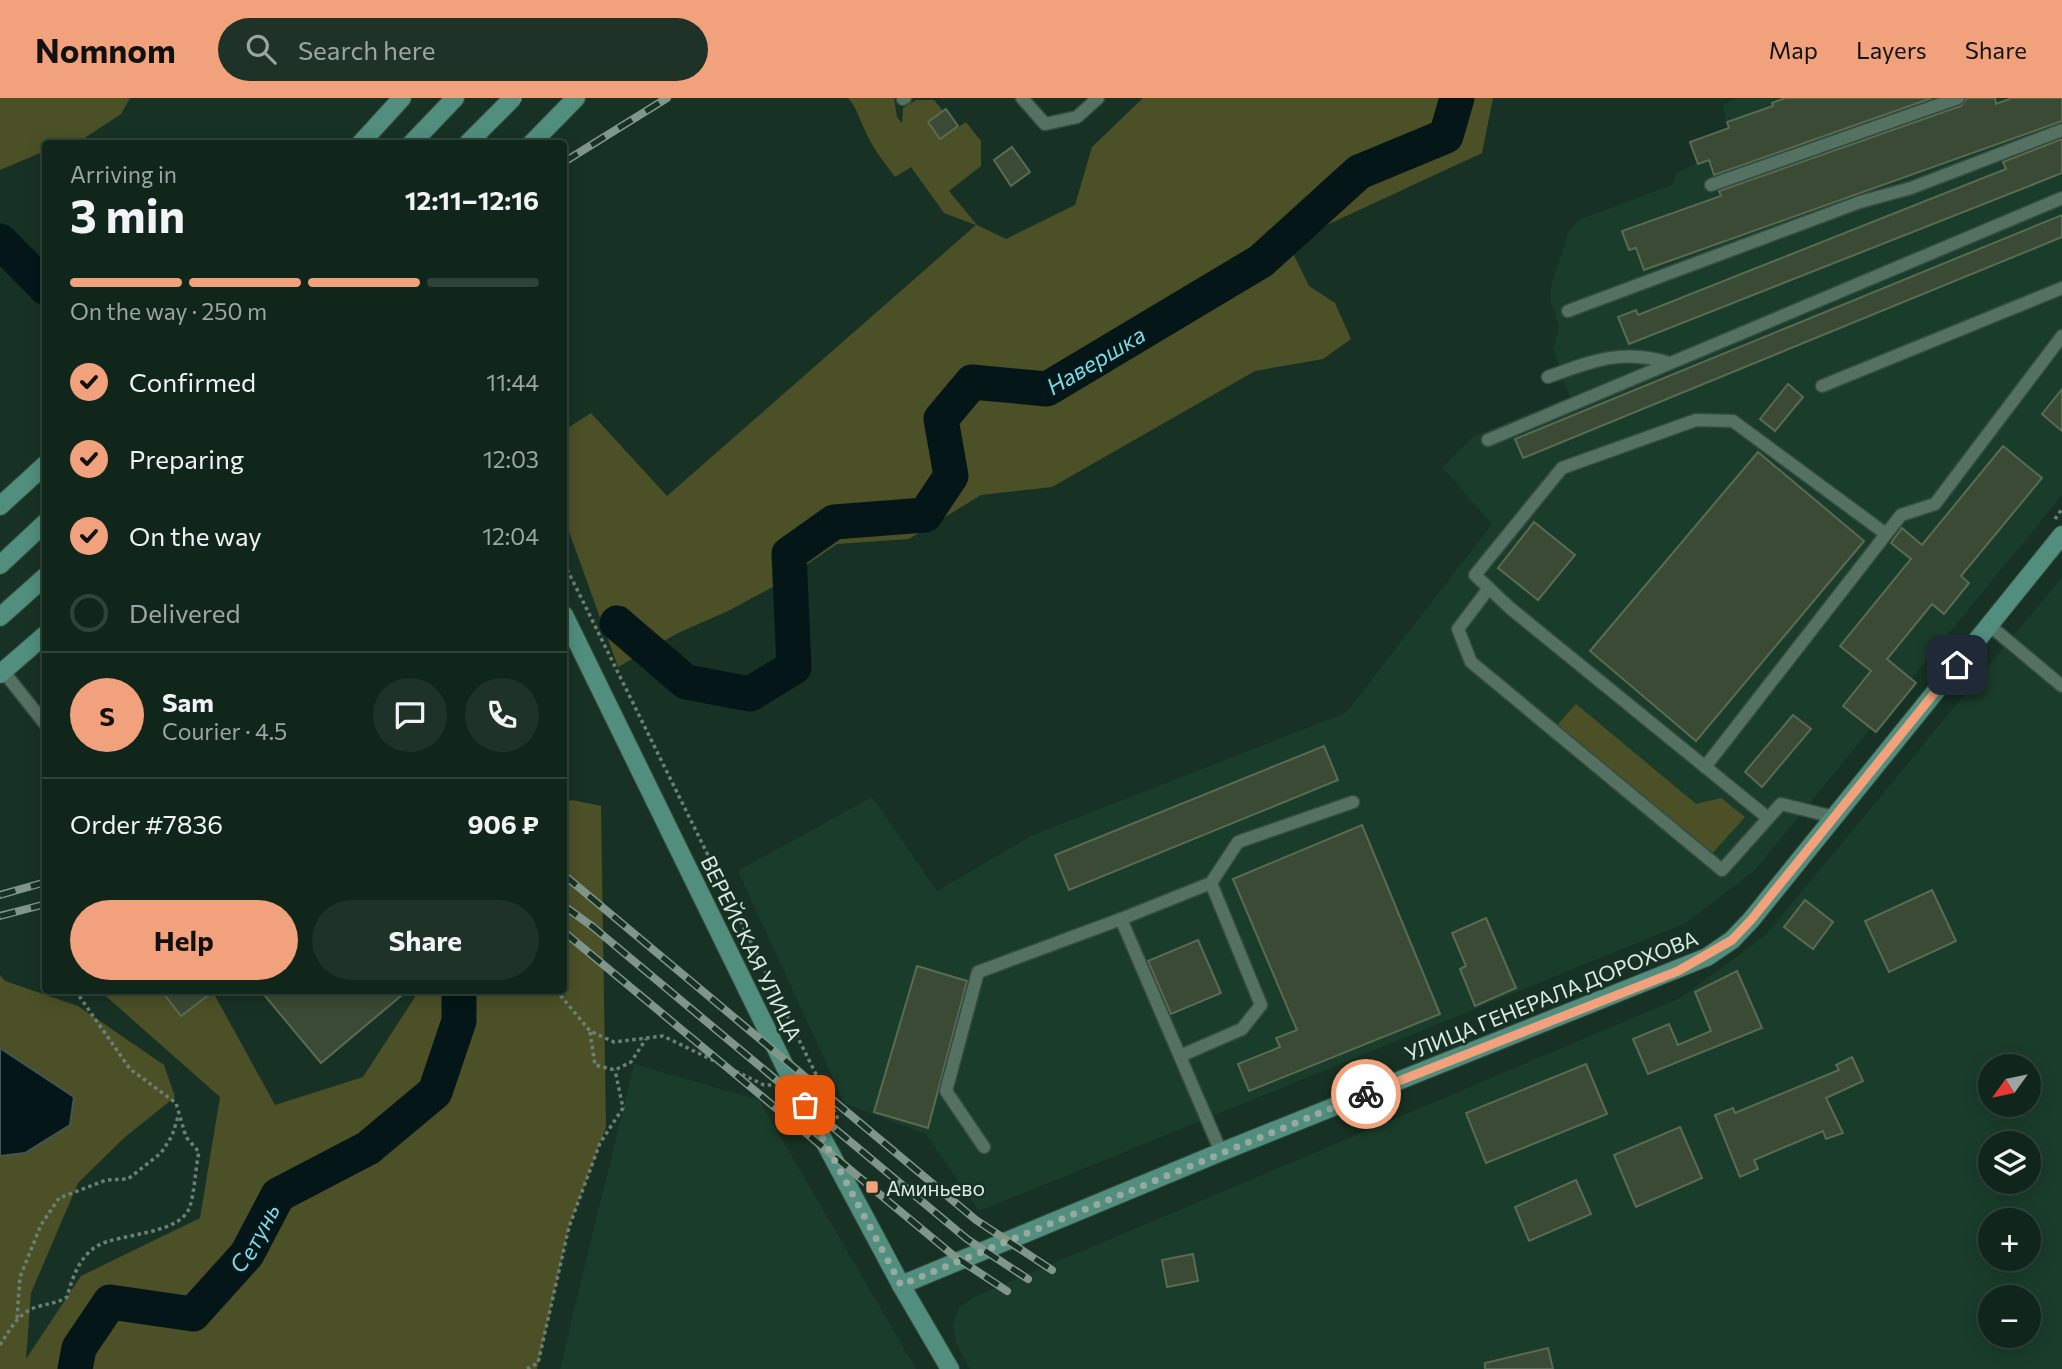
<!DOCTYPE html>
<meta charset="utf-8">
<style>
body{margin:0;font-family:Commissioner,sans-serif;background:#1e3228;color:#f1f3f6;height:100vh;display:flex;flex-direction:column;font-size:26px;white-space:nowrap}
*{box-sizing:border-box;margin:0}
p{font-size:23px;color:#9ca5a3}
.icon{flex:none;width:38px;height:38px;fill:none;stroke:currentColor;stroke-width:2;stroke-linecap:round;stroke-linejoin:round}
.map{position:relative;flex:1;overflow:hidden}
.drawer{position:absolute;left:42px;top:42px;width:525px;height:854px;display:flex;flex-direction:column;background:#11261b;border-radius:7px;box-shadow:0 4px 18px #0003,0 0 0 2px #30433a}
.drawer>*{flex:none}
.needle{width:46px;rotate:237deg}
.buttons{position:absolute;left:1978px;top:956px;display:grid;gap:14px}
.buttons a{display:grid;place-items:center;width:63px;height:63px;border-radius:50%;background:#11261b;box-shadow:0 4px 18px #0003,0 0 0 2px #30433a;font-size:35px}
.pin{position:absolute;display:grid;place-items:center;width:60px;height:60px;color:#fff;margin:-30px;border-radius:14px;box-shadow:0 4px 10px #0006}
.courier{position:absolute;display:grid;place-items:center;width:70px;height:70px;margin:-35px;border:5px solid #f1a17c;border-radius:50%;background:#fff;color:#222;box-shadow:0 2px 9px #0007}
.headline em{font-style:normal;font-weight:700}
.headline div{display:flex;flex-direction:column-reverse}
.headline{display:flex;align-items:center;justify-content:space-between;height:119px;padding:0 28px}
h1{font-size:46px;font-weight:700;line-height:52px}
.bar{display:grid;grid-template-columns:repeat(4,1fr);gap:10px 7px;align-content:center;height:84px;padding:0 28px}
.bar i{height:9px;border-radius:5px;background:#30433a}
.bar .on{background:#f1a17c}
.bar p{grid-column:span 4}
.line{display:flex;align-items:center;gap:18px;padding:0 28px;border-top:2px solid #30433a}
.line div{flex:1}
.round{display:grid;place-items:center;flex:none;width:74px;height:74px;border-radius:37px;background:#1e3228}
ol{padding:0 28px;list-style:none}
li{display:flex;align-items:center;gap:21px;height:77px}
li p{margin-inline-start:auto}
li .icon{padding:7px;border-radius:50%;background:#f1a17c;color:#111;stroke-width:4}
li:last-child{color:#9ca5a3}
li i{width:38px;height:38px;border:4px solid #30433a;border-radius:50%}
.action{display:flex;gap:14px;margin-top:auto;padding:14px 28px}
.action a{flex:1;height:80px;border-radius:42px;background:#f1a17c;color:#111;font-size:28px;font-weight:700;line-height:80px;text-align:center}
.action a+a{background:#1e3228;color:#f1f3f6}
header{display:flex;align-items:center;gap:42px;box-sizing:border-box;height:98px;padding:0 35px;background:#f1a17c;color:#111}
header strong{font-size:33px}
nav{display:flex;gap:38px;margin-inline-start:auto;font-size:24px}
.search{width:490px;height:63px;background:#1e3228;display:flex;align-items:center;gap:18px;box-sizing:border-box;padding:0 24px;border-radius:38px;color:#9ca5a3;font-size:26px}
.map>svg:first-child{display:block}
.built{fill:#1a3d2b;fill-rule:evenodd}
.green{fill:#4c5026}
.water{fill:#041618;stroke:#445654;stroke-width:2}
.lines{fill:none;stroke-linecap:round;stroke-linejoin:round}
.river{stroke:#041618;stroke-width:35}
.building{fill:#3a4a34;stroke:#5a6b53;stroke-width:2}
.lane-casing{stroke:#354c40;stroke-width:15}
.secondary-casing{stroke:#354c40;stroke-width:20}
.path{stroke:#6b8175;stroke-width:3.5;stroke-dasharray:3.5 3.5;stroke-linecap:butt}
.lane{stroke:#557161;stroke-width:12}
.secondary{stroke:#518e7d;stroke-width:18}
.rail-casing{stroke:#81968a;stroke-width:8}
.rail{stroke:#173224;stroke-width:5;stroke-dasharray:16;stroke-linecap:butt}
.secondary-bridge-casing{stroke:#354c40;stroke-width:20;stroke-linecap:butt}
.secondary-bridge{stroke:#518e7d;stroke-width:18}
.done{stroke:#96aa9f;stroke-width:7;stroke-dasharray:0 12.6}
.route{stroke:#f1a17c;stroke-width:9}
.poi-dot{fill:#f1a17c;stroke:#173224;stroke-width:2.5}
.labels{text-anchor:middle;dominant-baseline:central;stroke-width:5;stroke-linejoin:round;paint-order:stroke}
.street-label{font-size:21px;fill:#dbebe1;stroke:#173224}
.poi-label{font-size:21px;fill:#dbebe1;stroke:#173224;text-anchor:start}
.water-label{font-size:23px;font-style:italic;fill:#78dae5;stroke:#173224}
</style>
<header>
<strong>Nomnom</strong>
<div class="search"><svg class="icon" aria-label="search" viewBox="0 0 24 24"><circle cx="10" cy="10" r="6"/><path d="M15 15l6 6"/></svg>Search here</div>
<nav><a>Map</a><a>Layers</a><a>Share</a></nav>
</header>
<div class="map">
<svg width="2062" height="1271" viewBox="0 0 2062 1271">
<rect width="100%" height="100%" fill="#173224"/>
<g class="built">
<path d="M1737,0h325v397l-307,375 -69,53 -707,288 -53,-77 -81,-30 -107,-233 134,-74 65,94 96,-56 313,-122 146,-189 -50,-57 32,-31 96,-39 -17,-48 6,-22 -8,-25v-16l18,-55 10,-11 93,-35 5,-12 20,-10 -7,-21 39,-14 -7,-23z"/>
<path d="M2062,479v792h-1092l-15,-29 -2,-16 6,-16 15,-11 706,-299 85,-62zM1990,968h38v38h-38zM1990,1045h38v38h-38zM1990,1122h38v38h-38zM1990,1199h38v38h-38z"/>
<path d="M634,966l125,36 157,269h-356z"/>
</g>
<g class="green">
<path d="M0,0h130l-9,16 -44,29 -31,1 -1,7 -45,19z"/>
<path d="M848,0h46l3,19 5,6 1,-15 13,-8h18l9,11 -15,11 12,17 26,-17 15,19v25l-32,25 28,34 29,14 69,-34 17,-58 51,-49h350l-11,55 -194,90 21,43 26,17 16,36 -28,20 -68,12 -203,116 -71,8 -72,44 -72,5 -59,40 -50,27 -50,22 -60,34 -54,-149v-92l2,3 25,-16 76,83 309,-271 -32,-12 -33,-46 -16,10c-11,-15 -24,-31 -31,-49 -6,-12 -7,-20 -16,-30z"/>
<path d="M1576,606l120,100 25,-6 24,19 -37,41 -155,-128z"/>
<path d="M572,702l29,6 5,321 -37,100 -32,142h-537v-213l25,-3 -21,-104 -4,-1v-73l5,6 73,25 86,59 11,32 -50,40 -47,46 -47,110 -5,66 55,-83 119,-58 20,-121 -120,-106h61l20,25 32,-24 62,113 88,-28 52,-80v-6l149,-1v-188z"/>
</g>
<path class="water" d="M0,950l74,49 -4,28 -45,28 -25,3z"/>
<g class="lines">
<g class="river">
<path d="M0,143l46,47"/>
<path id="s1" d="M617,525l69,59 64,12 44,-27 -5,-113 45,-32 91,-7 26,-39 -10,-57 31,-37 75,7 214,-128 98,-89 87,-36 11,-38"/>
<path id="s2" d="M75,1271l4,-21 31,-46 83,12 54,-60 31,-59 90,-47 67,-56 24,-71v-31"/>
</g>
</g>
<g class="building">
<path d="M1785,0h147l-218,77 -5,-15 -11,4 -8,-22 39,-14 -2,-6 46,-16 -1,-3z"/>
<path d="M1967,0h28l1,6 16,-6h50v23l-418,149 -8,-22 -7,2 -7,-19 99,-35 -2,-5 242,-85z"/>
<path d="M946,11l12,17 -18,13 -12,-17z"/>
<path d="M2062,41v34l-433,171 -11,-27 18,-7 2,5 368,-146 -3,-7z"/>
<path d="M1012,49l18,25 -19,14 -17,-26z"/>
<path d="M2062,117v22l-539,221 -8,-19z"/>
<path d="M1788,286l15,13 -28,34 -15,-12z"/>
<path d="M2062,291v42l-20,-17z"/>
<path d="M2003,348l39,32 -81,98 8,7 -25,31 -12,-10 -45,55 29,24 -40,49 -33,-26 28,-35 -31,-25 71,-87 -20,-16 11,-15 20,17z"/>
<path d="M1758,354l106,89 -168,200 -106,-90z"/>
<path d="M1534,424l41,33 -37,45 -40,-32z"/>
<path d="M1793,617l18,14 -49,58 -17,-15z"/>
<path d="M1324,648l14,34 -269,110 -14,-35z"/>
<path d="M1362,727l78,189 -191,77 -11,-27 42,-17 -4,-9 21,-8 -64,-151z"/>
<path d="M1932,792l24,51 -67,31 -24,-51z"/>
<path d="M1805,802l28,22 -20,27 -29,-22z"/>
<path d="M1486,820l30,70 -41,18 -15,-37 6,-3 -14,-33z"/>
<path d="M1198,842l23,53 -50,21 -23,-53z"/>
<path d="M917,868l50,15 -39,147 -54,-16z"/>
<path d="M1737,873l25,57 -114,46 -15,-35 36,-15 9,21 33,-14 -16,-39z"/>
<path d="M161,892h54l-34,26z"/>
<path d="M260,892h148l-87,73z"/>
<path d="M1852,959l11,24 -37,17 17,35 -17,6 -3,-8 -69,29 4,9 -18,8 -25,-62 18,-7 2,5 104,-43 -3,-5z"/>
<path d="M1586,966l21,50 -121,49 -20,-50z"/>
<path d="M1680,1029l22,51 -66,29 -22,-52z"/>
<path d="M1576,1082l15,34 -62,27 -14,-34z"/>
<path d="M1193,1156l5,27 -31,6 -5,-27z"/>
<path d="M1548,1250l5,21h-68v-6z"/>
</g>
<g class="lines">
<g class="lane-casing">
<g id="lane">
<path d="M1022,0l23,26 32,-7 21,-19"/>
<path d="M903,1l2,-1"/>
<path d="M1711,87l247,-87"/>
<path d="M1568,213l292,-109 51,-14 151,-58"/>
<path d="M1548,279c44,-16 75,-29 122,-14"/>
<path d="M1822,288l240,-98"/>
<path d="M1488,342l574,-242"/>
<path d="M1489,490l-31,41 13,33 251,208 59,-66 53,13"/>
<path d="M1989,527l73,61"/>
<path d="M3,573l43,54"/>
<path d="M1705,669l196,-252 34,-11 127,-168"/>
<path d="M1768,720l-258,-210 -35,-33 87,-107 134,-48 37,1 153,113"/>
<path d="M1211,785l27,-41 115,-40"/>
<path d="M1180,958l62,-27 19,-24 -50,-122 -90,36 100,233"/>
<path d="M984,1049l-38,-56 32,-119 143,-53"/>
</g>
</g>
<g class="secondary-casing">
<g id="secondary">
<path d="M360,46l42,-46"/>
<path d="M411,46l44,-46"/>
<path d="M531,46l45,-46"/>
<path d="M0,408l46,-42"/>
<path d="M0,467l46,-43"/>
<path d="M564,517l229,468 108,202 49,84"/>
<path d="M0,519l46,-41"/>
<path d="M0,576l46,-40"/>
<path d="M901,1187l320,-133 486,-195 25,-17 19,-20 311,-385"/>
</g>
</g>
<g class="path">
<path d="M2055,421l7,-10"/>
<path d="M564,465l275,558"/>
<path d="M556,892l34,41 24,11 49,-6 101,49h9"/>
<path d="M590,934l5,33 20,5 16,-8 15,-23"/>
<path d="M17,1220l3,-41 21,-52 18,-27 47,-18 22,-1 33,-26 11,-17 6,-19"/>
<path d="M0,1247c11,-17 19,-34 40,-39 11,-3 17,-3 27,-9 5,-18 12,-40 30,-51 22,-13 85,-11 93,-40 5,-16 5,-36 9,-54l-13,-15 -10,-34 -46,-34 -55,-79"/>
<path d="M527,1271l11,-6 31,-136 31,-84 23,-35 -8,-38"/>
</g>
<use href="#lane" class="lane"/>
<use href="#secondary" class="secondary"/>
<g class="rail-casing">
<g id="rail">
<path d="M564,64l103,-64"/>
<path d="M564,777l412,345 76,50"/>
<path d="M0,797l46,-13"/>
<path d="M564,808l29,21 374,312 61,40"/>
<path d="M0,818l46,-12"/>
<path d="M564,834l390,324 53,35"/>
</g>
</g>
<use href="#rail" class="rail"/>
<g class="secondary-bridge-casing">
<path id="secondary-bridge" d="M467,46l46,-46"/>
</g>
<use href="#secondary-bridge" class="secondary-bridge"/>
</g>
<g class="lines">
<path class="done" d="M805,1007l96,180 465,-191"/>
<path class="route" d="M1366,996l312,-123 54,-31 19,-20 206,-255"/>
</g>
<rect class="poi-dot" x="865" y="1082" width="14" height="14" rx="3.5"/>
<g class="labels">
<g class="street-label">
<text transform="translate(752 850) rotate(64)">ВЕРЕЙСКАЯ УЛИЦА</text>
<text transform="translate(1551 897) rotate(-22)">УЛИЦА ГЕНЕРАЛА ДОРОХОВА</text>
</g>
<g class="poi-label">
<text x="886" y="1089">Аминьево</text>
</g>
<g class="water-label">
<text stroke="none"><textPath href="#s1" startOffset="752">Навершка</textPath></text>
<text stroke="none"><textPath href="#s2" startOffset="259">Сетунь</textPath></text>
</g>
</g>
</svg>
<div class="buttons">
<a><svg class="needle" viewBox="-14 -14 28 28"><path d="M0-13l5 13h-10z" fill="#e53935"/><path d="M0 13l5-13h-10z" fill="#9ca5a3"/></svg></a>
<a><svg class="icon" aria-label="layers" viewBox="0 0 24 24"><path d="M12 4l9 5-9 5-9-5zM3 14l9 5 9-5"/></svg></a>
<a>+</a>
<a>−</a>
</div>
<div class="pin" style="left:805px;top:1007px;background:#ea580c"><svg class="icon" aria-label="bag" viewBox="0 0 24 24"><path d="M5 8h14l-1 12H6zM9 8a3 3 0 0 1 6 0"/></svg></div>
<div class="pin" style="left:1957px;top:567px;background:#1f2937"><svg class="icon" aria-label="home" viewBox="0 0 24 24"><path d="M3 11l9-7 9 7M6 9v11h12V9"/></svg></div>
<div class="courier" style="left:1366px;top:996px"><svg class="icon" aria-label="bike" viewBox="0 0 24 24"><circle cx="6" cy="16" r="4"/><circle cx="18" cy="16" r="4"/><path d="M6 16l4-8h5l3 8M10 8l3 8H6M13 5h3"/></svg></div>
<section class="drawer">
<div class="headline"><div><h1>3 min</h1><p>Arriving in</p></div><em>12:11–12:16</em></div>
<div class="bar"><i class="on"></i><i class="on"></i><i class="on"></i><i></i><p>On the way · 250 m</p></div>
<ol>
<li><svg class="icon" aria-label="check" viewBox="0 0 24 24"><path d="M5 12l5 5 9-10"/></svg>Confirmed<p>11:44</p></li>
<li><svg class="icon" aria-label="check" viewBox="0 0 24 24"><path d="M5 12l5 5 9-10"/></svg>Preparing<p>12:03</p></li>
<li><svg class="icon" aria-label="check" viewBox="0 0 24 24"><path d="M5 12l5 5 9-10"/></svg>On the way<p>12:04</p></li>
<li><i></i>Delivered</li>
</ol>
<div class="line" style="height:126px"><b class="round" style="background:#f1a17c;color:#111">S</b><div><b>Sam</b><p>Courier · 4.5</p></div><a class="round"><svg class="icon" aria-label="chat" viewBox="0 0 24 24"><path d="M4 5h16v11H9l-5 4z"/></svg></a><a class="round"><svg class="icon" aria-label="phone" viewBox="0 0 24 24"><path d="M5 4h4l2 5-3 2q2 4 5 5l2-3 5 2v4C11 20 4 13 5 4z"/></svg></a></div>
<div class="line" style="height:91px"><div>Order #7836</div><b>906 ₽</b></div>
<div class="action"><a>Help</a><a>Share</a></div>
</section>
</div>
